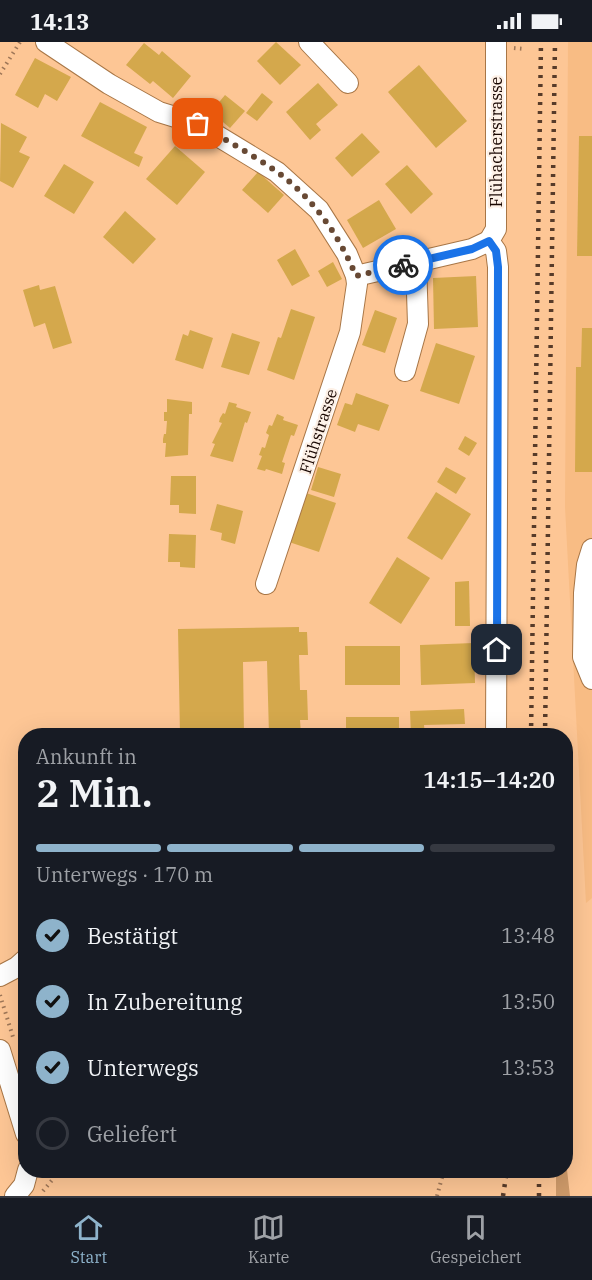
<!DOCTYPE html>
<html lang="de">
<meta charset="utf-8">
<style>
body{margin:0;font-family:"IBM Plex Serif",serif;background:#20242c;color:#f1f3f6;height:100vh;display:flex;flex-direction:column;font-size:22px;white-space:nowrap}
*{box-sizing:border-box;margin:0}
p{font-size:20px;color:#9ea1a6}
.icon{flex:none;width:33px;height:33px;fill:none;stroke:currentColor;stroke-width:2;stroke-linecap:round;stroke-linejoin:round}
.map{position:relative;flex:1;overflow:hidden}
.sheet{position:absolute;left:18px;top:686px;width:555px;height:450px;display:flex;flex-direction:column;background:#171b24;border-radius:24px;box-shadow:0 6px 24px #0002}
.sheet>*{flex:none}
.pin{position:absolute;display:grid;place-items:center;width:51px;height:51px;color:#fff;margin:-26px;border-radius:12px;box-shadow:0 3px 9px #0006}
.courier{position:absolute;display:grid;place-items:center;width:60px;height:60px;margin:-30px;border:4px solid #1a73e8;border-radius:50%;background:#fff;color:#222;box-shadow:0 2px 8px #0007}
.overview em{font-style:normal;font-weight:600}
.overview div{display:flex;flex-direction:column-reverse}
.overview{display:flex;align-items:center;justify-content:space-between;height:102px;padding:0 18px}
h1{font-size:39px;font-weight:600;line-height:45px}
.bar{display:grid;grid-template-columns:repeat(4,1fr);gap:9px 6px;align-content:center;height:72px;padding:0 18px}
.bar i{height:8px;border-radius:4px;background:#363941}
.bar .selected{background:#8eb3cb}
.bar p{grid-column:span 4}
ol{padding:0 18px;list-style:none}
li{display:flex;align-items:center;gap:18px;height:66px}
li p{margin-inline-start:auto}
li .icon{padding:6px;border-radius:50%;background:#8eb3cb;color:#111;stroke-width:4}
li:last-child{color:#9ea1a6}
li i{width:33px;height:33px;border:3px solid #363941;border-radius:50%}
.status{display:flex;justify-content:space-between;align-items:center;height:42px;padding:0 30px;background:#171b24;direction:ltr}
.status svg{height:16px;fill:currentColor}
.tab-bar{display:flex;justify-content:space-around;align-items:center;height:84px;border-top:2px solid #363941;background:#171b24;font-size:16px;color:#9ea1a6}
.tab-bar a{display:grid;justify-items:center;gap:3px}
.tab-bar .selected{color:#8eb3cb}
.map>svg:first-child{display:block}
.built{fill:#f8bc84}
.green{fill:#cd9969}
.building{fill:#d4a84c}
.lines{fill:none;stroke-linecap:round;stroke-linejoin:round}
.minor-casing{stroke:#a87646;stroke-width:22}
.path{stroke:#9e7657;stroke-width:4;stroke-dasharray:1.5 4.5;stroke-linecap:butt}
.minor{stroke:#fff;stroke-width:20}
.rail{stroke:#573b29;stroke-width:4.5;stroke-dasharray:3 6;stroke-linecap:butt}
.done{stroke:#684934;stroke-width:6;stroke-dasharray:0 10.8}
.route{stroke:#1a73e8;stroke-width:8}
.labels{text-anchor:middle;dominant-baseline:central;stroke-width:4.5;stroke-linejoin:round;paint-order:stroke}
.street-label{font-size:16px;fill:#180600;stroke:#fdf1e7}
</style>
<div class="status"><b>14:13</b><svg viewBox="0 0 49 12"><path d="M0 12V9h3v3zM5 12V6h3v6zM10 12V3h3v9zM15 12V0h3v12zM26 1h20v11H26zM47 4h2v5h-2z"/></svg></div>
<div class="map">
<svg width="592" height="1154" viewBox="0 0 592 1154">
<rect width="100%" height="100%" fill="#fdc695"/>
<path class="built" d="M568,0h24v856l-6,5 -21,-396z"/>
<path class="green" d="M566,1119l4,35h-14v-26h10z"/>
<g class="building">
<path d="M276,0l25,23 -21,20 -23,-24z"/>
<path d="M144,1l15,12 3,-4 29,25 -18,22 -20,-17 -3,3 -24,-19z"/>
<path d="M35,16l36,19 -14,24 -12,-7 -7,14 -23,-13z"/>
<path d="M419,23l48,56 -31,27 -48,-56z"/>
<path d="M318,41l20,22 -22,19 5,6 -11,10 -24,-28z"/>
<path d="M262,51l11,9 -16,19 -11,-8z"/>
<path d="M225,53l20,16 -15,17 -19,-16z"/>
<path d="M100,60l47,25 -13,26 9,4 -4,10 -58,-31z"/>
<path d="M1,81l26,14 -8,15 11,5 -17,31 -13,-7z"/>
<path d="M362,91l18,19 -28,25 -17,-19z"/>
<path d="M579,94h13v120h-15z"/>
<path d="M175,104l30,26 -28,33 -31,-26z"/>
<path d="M64,122l30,18 -20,32 -30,-18z"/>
<path d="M407,123l26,29 -22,20 -26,-30z"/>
<path d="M258,130l26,23 -16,18 -26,-23z"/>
<path d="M379,158l17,29 -33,19 -16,-28z"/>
<path d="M125,169l31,28 -23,25 -30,-27z"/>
<path d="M295,207l15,27 -18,10 -15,-26z"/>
<path d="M333,220l9,17 -15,8 -9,-16z"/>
<path d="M476,234l2,51 -44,2 -1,-51z"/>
<path d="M39,243l1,5 15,-4 17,57 -19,6 -8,-26 -11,4 -11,-37z"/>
<path d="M291,267l24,8 -21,63 -27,-10 11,-33 3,1z"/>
<path d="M375,268l22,8 -12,35 -23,-8z"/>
<path d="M582,286h10v144h-17l1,-105h5z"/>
<path d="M190,288l23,8 -10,31 -28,-9 8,-26 5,2z"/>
<path d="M232,291l28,9 -11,33 -28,-8z"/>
<path d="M436,301l39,13 -16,48 -39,-13z"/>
<path d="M356,351l33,12 -10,26 -21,-7 -3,8 -18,-7 8,-22 7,2z"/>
<path d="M167,357l25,3v12h-3l-1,41 -23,2 1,-14h-3v-4l1,-5h2l1,-13h-3v-9h3z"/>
<path d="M229,360l8,2 -1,3 15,5 -4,11 -2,-1 -12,40 -23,-6 5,-12 -3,-1 10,-20 -3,-1 1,-4 3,-5 2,1z"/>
<path d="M277,372l7,3 -1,3 15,5 -4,11 -3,-1 -9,27 3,1 -3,11 -16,-5 -1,2 -8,-2 5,-13 -3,-1 3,-8 3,1 4,-13 -3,-2 3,-8 3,1z"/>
<path d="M465,394l12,7 -8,13 -11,-7z"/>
<path d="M318,425l23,7 -7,23 -23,-7z"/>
<path d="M446,425l20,11 -10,16 -19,-12z"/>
<path d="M171,434h25v38l-17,-1v-8h-9z"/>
<path d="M436,450l35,22 -29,46 -35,-22z"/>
<path d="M306,451l30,10 -17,49 -30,-10z"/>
<path d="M217,462l26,7 -8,33 -14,-4 1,-7 -12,-3z"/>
<path d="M169,492l27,1 -1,33 -15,-1v-5h-12z"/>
<path d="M397,515l33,21 -29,46 -32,-21z"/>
<path d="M469,539l1,45h-15v-44z"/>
<path d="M299,585v5h8l1,23h-9l1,35h7l1,30h-8l1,15h-32l-2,-74 -24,1 1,73h-64l-2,-106z"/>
<path d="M474,601l1,40 -54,2 -1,-40z"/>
<rect x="345" y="604" width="55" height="39"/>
<path d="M464,667l1,15 -41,1 1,10h-14l-1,-24z"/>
<rect x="346" y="675" width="53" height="18"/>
</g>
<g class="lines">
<g class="minor-casing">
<g id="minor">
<path d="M46,0l63,42 50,28 39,12 79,48 42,38 28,44 9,22 1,8 -7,48 -84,252"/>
<path d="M309,0l39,41"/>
<path d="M489,199l7,10 2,16 -2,468"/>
<path d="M489,199l7,-12v-187"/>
<path d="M356,234l116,-27 17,-8"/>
<path d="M405,329l13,-47 -2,-62"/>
<path d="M592,507l-5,16 -3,28 -1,64 9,22"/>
<path d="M0,934l17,-9 9,-8"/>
<path d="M0,1008l26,84"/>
<path d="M15,1154l9,-11 4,-15"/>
</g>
</g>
<g class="path">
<path d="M514,6l11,1"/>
<path d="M0,32l20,-32"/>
<path d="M0,953l13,42"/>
<path d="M43,1149l10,-12v-9"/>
<path d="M437,1154l7,-26"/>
</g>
<use href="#minor" class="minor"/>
<g class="rail">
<path d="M531,693l10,-693"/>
<path d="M545,693l10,-693"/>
<path d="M503,1154l4,-26"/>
<path d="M539,1154v-26"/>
</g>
</g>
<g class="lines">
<path class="done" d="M198,82c26,15 53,30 78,47 37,27 63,64 80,105l47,-11"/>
<path class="route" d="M403,223l69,-16 17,-8 7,10 2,16 -1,383"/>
</g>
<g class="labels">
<g class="street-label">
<text transform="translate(496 100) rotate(-90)">Flühacherstrasse</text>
<text transform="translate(318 389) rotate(-72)">Flühstrasse</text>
</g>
</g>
</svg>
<div class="pin" style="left:198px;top:82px;background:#ea580c"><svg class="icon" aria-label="bag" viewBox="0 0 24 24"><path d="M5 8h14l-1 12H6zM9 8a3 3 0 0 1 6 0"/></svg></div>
<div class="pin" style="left:497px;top:608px;background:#1f2937"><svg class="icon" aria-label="home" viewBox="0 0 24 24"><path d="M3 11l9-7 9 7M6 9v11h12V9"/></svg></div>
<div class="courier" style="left:403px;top:223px"><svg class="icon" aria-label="bike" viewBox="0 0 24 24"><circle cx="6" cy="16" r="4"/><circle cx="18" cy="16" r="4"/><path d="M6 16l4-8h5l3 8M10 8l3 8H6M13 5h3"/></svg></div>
<section class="sheet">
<div class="overview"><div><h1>2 Min.</h1><p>Ankunft in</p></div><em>14:15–14:20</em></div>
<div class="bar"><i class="selected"></i><i class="selected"></i><i class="selected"></i><i></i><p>Unterwegs · 170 m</p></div>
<ol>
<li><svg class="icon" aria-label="check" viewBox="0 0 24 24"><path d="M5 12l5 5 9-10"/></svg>Bestätigt<p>13:48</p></li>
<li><svg class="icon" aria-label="check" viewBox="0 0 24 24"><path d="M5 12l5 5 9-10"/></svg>In Zubereitung<p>13:50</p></li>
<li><svg class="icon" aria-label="check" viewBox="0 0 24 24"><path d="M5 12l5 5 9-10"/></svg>Unterwegs<p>13:53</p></li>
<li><i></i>Geliefert</li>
</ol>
</section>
</div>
<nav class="tab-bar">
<a class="selected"><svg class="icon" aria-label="home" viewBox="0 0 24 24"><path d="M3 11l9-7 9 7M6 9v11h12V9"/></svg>Start</a>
<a><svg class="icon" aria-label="map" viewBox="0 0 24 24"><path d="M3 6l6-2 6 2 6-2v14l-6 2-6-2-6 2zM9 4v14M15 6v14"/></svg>Karte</a>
<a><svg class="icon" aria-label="saved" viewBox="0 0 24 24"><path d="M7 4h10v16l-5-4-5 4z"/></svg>Gespeichert</a>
</nav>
